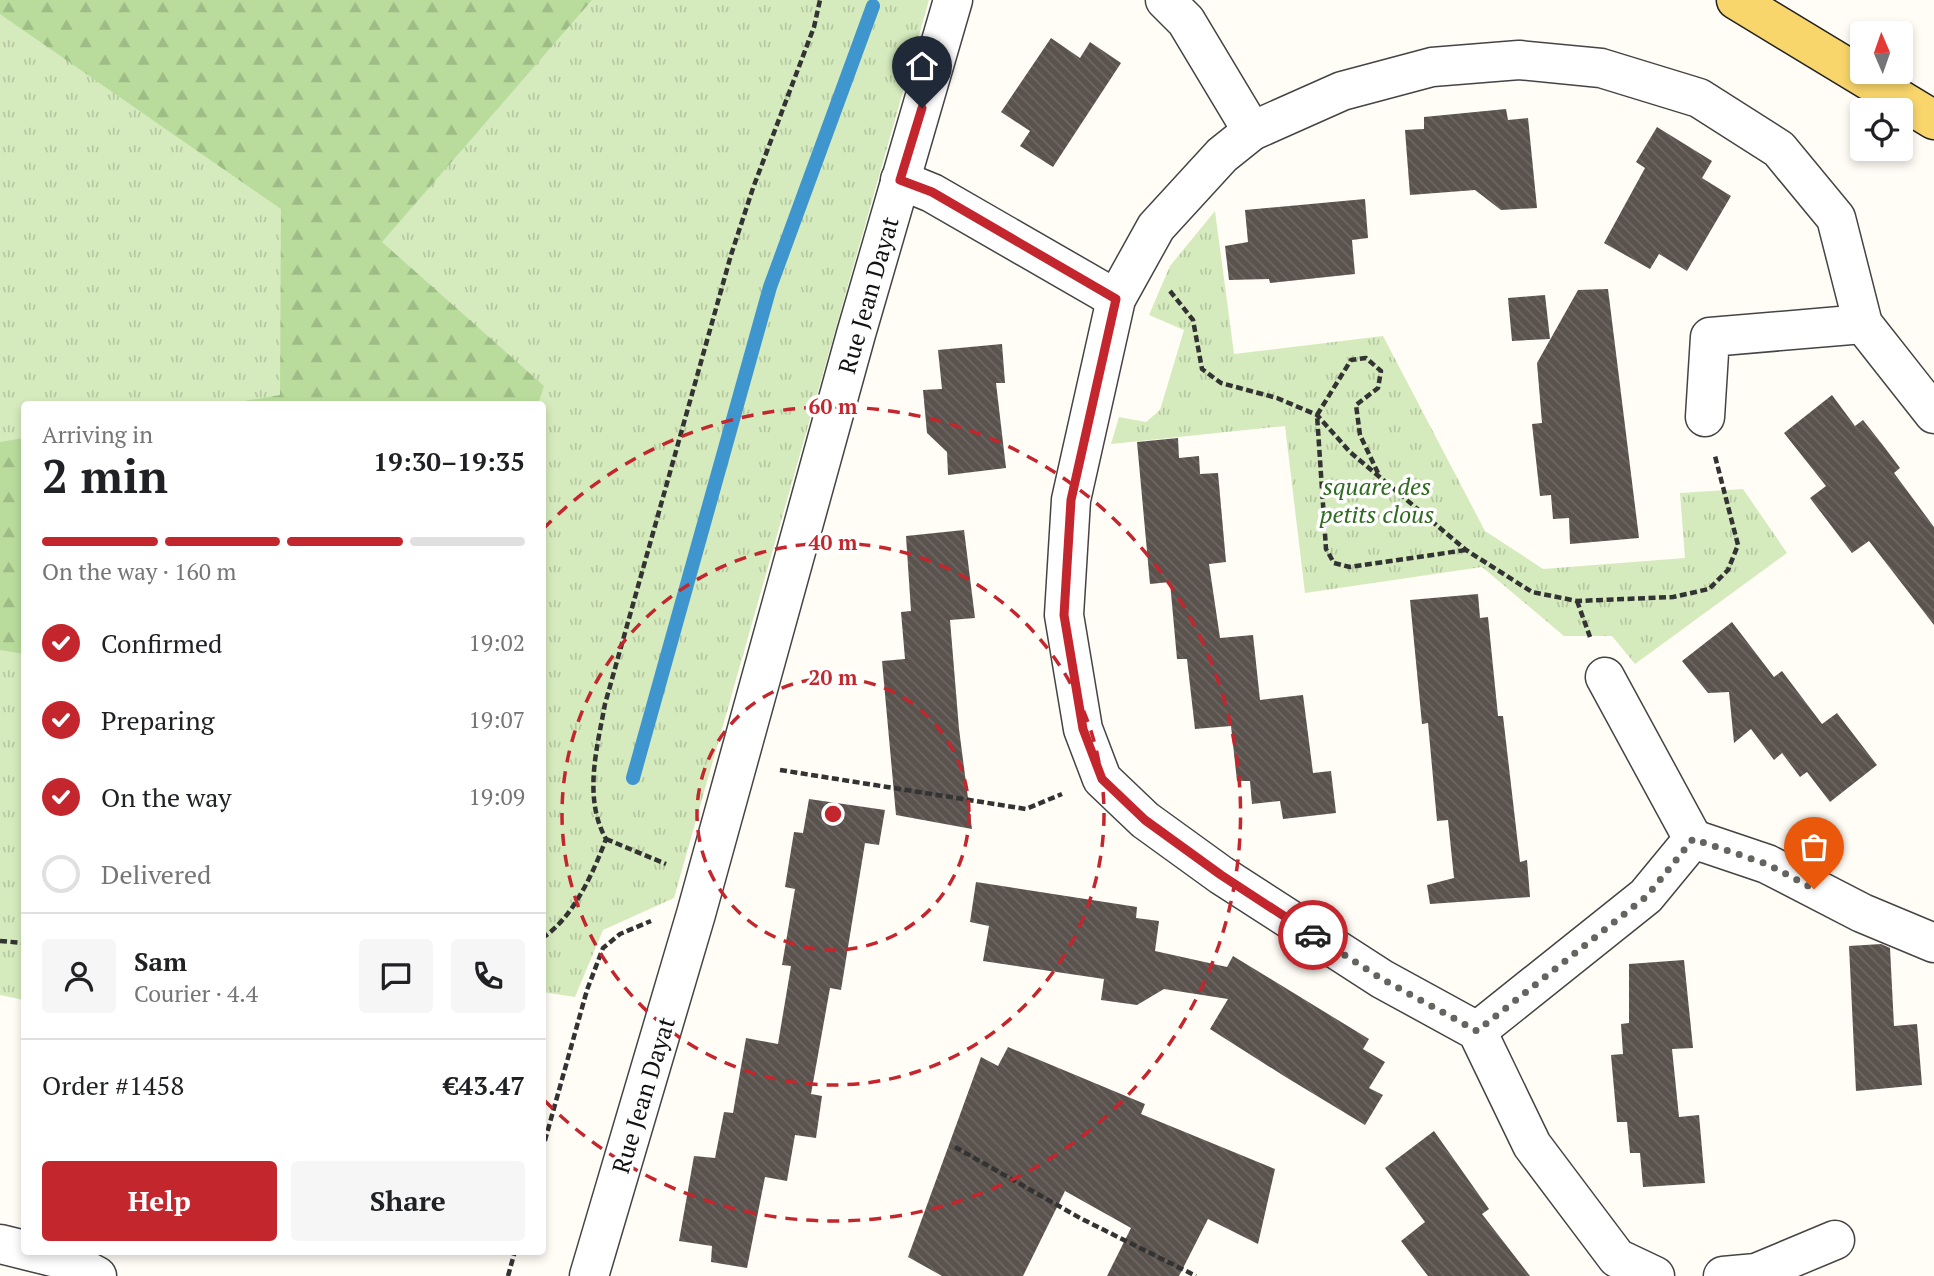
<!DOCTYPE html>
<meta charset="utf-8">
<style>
body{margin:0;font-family:"PT Serif",serif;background:#f6f6f6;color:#202124;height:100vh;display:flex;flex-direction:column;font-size:26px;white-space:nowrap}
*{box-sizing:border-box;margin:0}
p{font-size:23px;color:#757577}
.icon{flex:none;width:38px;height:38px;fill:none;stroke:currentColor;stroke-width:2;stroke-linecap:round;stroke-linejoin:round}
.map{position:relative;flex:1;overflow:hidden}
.panel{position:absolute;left:21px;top:401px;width:525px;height:854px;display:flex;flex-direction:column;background:#fff;border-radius:7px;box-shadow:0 4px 10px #0003}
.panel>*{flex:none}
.needle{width:46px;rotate:358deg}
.fabs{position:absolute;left:1850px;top:21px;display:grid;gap:14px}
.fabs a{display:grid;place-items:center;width:63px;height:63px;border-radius:7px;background:#fff;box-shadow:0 4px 10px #0003;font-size:35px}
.pin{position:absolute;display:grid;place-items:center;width:60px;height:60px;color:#fff;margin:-72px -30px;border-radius:50% 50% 50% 0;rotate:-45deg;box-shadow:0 0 7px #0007}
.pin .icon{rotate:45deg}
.courier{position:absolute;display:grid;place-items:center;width:70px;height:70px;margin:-35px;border:5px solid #c4262e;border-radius:50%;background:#fff;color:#222;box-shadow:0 2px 9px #0007}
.head em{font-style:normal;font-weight:600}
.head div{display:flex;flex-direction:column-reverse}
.head{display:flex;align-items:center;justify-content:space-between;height:119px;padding:0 21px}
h1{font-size:46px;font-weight:600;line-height:52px}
.bar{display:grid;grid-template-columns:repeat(4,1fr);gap:10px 7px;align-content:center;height:84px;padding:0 21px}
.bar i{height:9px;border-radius:5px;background:#e0e0e0}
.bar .active{background:#c4262e}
.bar p{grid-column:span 4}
.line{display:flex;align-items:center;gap:18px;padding:0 21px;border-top:2px solid #e0e0e0}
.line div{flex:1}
.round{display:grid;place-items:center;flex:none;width:74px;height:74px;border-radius:7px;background:#f6f6f6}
ol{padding:0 21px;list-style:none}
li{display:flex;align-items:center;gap:21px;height:77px}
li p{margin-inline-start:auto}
li .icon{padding:7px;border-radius:50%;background:#c4262e;color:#fff;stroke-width:4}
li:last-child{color:#757577}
li i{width:38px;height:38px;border:4px solid #e0e0e0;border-radius:50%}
.cta{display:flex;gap:14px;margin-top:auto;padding:14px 21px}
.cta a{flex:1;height:80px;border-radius:7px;background:#c4262e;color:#fff;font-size:28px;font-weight:600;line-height:80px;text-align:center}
.cta a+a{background:#f6f6f6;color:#202124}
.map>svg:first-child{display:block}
.grass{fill:url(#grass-tufts)}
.forest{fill:url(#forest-firs)}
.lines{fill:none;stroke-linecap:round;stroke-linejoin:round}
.stream{stroke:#3f96cf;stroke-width:14}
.building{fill:url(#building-back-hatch)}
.minor-casing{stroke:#444;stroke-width:41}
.major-casing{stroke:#222;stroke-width:41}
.path{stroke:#333;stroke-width:4.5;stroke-dasharray:7 3.5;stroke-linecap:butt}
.minor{stroke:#fff;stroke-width:38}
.major{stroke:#f9d66b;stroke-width:38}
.done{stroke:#646461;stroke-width:7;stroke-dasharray:0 12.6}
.route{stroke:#c4262e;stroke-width:9}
.ring{fill:none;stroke:#c4262e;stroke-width:3.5;stroke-dasharray:12 9}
.labels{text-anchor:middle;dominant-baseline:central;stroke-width:7;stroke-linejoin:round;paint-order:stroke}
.street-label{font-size:24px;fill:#111;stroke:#fff}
.park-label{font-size:24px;font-style:italic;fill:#2f6b1f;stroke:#fff}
.centre{fill:#c4262e;stroke:#fff;stroke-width:3.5}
.ring-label{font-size:21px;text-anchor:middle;font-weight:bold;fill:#c4262e;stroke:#fff;stroke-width:7;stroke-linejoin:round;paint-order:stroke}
</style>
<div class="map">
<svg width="1934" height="1276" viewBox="0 0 1934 1276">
<defs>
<pattern id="grass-tufts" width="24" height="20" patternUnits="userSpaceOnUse" patternTransform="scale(1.75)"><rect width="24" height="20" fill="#d5ebbd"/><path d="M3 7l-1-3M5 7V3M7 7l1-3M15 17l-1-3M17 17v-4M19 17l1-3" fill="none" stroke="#b6c8a1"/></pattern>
<pattern id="forest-firs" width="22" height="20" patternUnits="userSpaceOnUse" patternTransform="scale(1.75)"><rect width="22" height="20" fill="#b9dc9c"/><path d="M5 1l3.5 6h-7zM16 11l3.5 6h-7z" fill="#9ebc85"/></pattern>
<pattern id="building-back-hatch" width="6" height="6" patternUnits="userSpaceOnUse" patternTransform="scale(1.75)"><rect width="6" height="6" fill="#5a524d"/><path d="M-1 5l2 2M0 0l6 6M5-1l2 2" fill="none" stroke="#6d6662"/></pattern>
</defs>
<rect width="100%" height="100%" fill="#fffdf5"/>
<g class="grass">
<path d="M0,0h929l-255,898 -71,32 -28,67 -32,-5 -1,-588h-518v596l-24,-5z"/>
<path d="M1215,211l19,143 149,-18 102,195 58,38 142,-11 -5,-65 63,-4 44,64 -152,111 -23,-28h-48l-82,-69 -177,26 -20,-167 -174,18 8,-27 27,5 14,-12 24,-80 -35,-15 21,-49z"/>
</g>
<g class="forest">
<path d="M0,0h592l-210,242 162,144 -6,18h-311l53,-9 1,-186 -281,-195z"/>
<path d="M24,438v216l-24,-4v-208z"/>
</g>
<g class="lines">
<path class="stream" d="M633,778l137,-491 103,-281"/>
</g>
<g class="building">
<path d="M1051,38l29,20 10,-16 31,21 -68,104 -33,-21 10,-15 -29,-19z"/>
<path d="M1506,109l2,11 20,-2 9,90 -36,2 -26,-20 -65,5 -5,-65 19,-1v-12z"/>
<path d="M1657,127l55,34 -10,17 29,18 -44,75 -28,-17 -9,15 -46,-26 41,-75 -9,-6z"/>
<path d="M1365,199l3,39 -16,2 3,34 -85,9 -1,-4 -40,1 -4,-34 23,-4 -3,-32z"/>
<path d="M1608,289l31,249 -69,6 -1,-26 -16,1 -2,-24 -11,1 -8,-72 10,-1 -5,-60 41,-73z"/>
<path d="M1545,295l5,44 -38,2 -4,-43z"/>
<path d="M1002,344l3,39h-9l10,85 -58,7 -1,-23 -20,-19 -4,-43 19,-1 -4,-39z"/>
<path d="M1832,395l23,31 8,-6 19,24 18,24 -6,5 40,54v98l-65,-84 -17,12 -42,-55 16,-12 -42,-53z"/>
<path d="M1178,438l1,20 20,-2 1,18 18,-1 8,89 -17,2 11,74 33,-3 7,65 43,-5 10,78 18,-2 5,42 -53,6 -3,-18 -28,3 -2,-23h-13l-6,-55 -36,3 -8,-70h-10l-7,-77 -20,2 -13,-142z"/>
<path d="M964,530l11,88 -25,2 9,109 13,100 -76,-14 -14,-154 23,-2 -4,-47 10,-1 -5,-75z"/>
<path d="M1478,594l2,24 8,-1 10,99h5l17,146 7,-2 3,37 -100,7 -3,-19 27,-7 -6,-58 -11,1 -9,-98 -6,1 -12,-124z"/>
<path d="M1732,622l42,55 8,-6 40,53 15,-11 40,52 -47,37 -23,-30 -7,5 -18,-24 -8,7 -23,-31 -17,14 -5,-51 -21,1 -26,-32z"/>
<path d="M809,799l76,11 -6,35 -14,-2 -24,147 -11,-2 -19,106 11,2 -6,42 -21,-3 -8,46 -22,-4 -18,91 -36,-6 1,-16 -33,-5 15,-85 21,2 9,-46 9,1 13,-75 32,6 13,-78 -9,-1 13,-76 -10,-2 9,-55 9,1z"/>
<path d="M976,882l161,25 -1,11 23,3 -4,30 72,16 6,-11 136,83 -6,10 22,13 -16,26 14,7 -18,30 -81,-49 -74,-47 18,-30 -64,-10 -27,16 -36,-5 3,-21 -121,-18 6,-35 -19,-4z"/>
<path d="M1881,944l9,4 4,78 23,-2 5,61 -66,6 -7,-145z"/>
<path d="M1684,960l9,88 -21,1 7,68 20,-2 6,68 -62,4 -3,-34h-10l-3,-31h-10l-6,-67 12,-1 -2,-30 8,-1v-59z"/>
<path d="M1008,1047l137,57 -4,10 134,55 -17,75 -50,-25 -29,57h-72l24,-48 -66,-37 -42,85h-81l-34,-19 73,-200 17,9z"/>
<path d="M1434,1131l55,78 -7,5 48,62h-102l-27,-35 24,-19 -40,-54z"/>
</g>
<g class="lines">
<g class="minor-casing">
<g id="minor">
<path d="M1165,0l21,21 66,110"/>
<path d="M900,180l32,13 184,106"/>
<path d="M1705,417l5,-80 153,-13"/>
<path d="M1605,677l88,162"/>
<path d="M1693,839l74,25 95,49 72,30"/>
<path d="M1477,1031l169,-135 47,-57"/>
<path d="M0,1244l69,17 28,15"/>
<path d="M589,1276l107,-362 160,-580 97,-334"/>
<path d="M1655,1276l-38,-18 -85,-113 -55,-114 -95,-52 -161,-104 -76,-55 -43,-41 -19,-50 -19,-114 7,-115 45,-201 40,-72 66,-72 30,-24 90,-40 90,-24 87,-7 82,8 98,30 80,51 57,69 27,106 71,90"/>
<path d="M1723,1276l33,-3 79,-33"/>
</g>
</g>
<g class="major-casing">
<path id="major" d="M1736,0l198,120"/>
</g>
<g class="path">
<path d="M1170,291l23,29 9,49 19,14 56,15 40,17 33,37 116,98 66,42 45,9 96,-4 36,-8 19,-19 10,-25 -23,-89"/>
<path d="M1378,473l-18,-38 -4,-30 22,-17 3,-17 -15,-13 -15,2 -34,55 9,134 8,14 16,4 116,-17"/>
<path d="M1577,601l13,36"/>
<path d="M780,770l246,39 36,-15"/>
<path d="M606,839l60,25"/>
<path d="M542,938c31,-19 52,-67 64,-99 -23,-41 -9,-91 -1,-135l126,-449 22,-67 61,-161 6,-27"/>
<path d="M0,941l24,2"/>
<path d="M955,1147l125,71 116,58"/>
<path d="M542,1151l45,-161 16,-42 17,-14 31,-13"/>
<path d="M508,1276l7,-25"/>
</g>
<use href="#minor" class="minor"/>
<use href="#major" class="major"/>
</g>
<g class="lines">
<path class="done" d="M1313,935l69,44 95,52 170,-135 46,-57 74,25 47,25"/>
<path class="route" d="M922,108l-22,72 32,12 184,107 -45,201 -7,115 19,114 19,50 43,41 76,55 92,60"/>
</g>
<g class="ring">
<circle cx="833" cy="814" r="136"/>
<circle cx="833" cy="814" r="271"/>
<path d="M543 529A407 407 0 1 1 543 1099"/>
</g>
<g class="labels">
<g class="street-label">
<text transform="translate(868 295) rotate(-74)">Rue Jean Dayat</text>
<text transform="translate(643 1095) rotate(-73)">Rue Jean Dayat</text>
</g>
<g class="park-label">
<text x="1377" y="486">square des<tspan x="1377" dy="28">petits clous</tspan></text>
</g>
</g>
<circle cx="833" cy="814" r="10" class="centre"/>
<g class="ring-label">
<text x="833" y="414">60 m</text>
<text x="833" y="550">40 m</text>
<text x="833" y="685">20 m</text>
</g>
</svg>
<div class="fabs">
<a><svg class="needle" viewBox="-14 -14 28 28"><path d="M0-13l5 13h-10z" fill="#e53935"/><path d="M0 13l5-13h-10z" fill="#757577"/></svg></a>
<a><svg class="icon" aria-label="locate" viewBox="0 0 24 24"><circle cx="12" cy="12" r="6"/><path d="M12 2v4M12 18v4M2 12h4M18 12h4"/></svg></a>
</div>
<div class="pin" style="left:1814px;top:889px;background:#ea580c"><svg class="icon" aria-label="bag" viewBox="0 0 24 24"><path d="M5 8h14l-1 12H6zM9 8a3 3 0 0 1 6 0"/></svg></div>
<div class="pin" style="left:922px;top:108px;background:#1f2937"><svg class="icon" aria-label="home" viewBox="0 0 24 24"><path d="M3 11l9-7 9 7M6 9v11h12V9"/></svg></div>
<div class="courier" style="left:1313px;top:935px"><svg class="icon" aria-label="car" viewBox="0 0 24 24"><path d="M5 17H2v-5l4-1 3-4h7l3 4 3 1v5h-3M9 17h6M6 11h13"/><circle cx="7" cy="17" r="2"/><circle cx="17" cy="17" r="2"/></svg></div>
<section class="panel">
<div class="head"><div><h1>2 min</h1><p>Arriving in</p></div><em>19:30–19:35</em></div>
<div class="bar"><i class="active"></i><i class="active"></i><i class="active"></i><i></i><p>On the way · 160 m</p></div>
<ol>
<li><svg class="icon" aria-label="check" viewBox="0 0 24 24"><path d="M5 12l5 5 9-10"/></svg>Confirmed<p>19:02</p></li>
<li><svg class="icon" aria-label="check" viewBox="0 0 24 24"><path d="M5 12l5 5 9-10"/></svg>Preparing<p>19:07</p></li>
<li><svg class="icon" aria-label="check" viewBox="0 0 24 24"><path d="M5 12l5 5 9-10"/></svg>On the way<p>19:09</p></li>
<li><i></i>Delivered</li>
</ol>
<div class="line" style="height:126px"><a class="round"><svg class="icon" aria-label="person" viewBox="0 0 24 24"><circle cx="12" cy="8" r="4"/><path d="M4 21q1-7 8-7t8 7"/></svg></a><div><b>Sam</b><p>Courier · 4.4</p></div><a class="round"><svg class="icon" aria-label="chat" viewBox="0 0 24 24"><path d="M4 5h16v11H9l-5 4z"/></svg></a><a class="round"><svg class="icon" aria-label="phone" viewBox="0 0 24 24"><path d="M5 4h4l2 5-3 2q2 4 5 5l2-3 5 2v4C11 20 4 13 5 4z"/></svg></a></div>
<div class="line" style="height:91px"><div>Order #1458</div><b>€43.47</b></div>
<div class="cta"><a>Help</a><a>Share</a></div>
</section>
</div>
